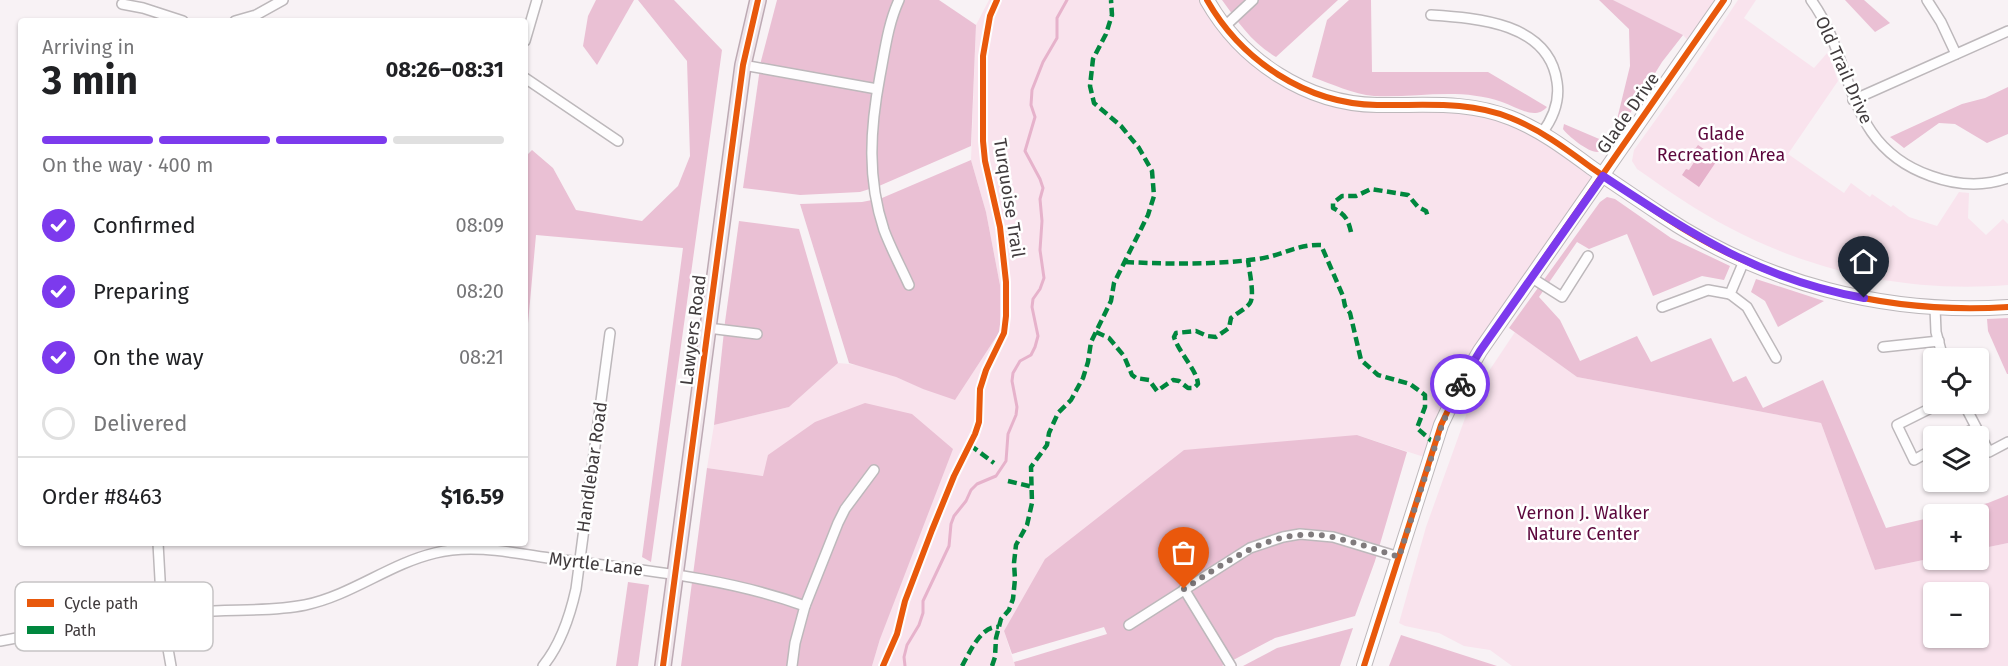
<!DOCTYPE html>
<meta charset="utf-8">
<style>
body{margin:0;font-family:"Fira Sans",sans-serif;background:#f2f2f2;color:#202124;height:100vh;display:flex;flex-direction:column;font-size:22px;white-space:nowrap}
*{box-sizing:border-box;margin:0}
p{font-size:20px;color:#757577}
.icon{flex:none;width:33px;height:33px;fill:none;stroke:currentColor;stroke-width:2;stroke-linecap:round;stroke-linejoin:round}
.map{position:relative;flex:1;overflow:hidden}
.drawer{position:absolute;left:18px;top:18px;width:510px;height:528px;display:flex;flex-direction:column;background:#fff;border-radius:6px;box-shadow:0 2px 4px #0004}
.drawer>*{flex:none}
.controls{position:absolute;left:1923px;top:348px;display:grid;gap:12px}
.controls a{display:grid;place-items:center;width:66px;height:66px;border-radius:6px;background:#fff;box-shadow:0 2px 4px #0004;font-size:30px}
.pin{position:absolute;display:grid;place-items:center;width:51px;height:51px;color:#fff;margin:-62px -26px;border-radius:50% 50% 50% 0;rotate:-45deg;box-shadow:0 0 6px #0007}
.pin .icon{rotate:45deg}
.courier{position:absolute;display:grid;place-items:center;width:60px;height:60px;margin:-30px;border:4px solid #7c3aed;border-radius:50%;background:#fff;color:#222;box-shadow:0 2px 8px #0007}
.head em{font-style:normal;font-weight:700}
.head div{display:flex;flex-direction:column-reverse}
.head{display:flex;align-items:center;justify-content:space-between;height:102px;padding:0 24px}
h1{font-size:39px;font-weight:700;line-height:45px}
.bar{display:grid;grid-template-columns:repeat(4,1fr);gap:9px 6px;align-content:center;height:72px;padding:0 24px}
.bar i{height:8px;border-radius:4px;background:#e0e0e0}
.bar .active{background:#7c3aed}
.bar p{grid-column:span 4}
.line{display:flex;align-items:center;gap:15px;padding:0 24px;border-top:2px solid #e0e0e0}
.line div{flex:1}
ol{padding:0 24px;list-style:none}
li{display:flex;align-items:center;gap:18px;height:66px}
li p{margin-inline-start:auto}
li .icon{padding:6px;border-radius:50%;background:#7c3aed;color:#fff;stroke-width:4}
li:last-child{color:#757577}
li i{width:33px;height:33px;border:3px solid #e0e0e0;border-radius:50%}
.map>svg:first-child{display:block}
.green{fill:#f9e3ed;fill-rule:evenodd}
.forest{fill:#eac0d4}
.water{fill:#e6b2cb}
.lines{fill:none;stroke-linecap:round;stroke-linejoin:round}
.stream{stroke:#e6b2cb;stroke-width:3}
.street-casing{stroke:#bdb8bb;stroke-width:12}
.secondary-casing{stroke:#bdb8bb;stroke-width:16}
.primary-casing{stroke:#bdaab4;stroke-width:18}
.street{stroke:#fefdfe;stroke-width:9}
.secondary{stroke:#fefdfe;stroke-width:14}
.primary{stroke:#efe5ea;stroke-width:15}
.quiet{stroke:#00873e;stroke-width:4.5;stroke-dasharray:9 4.5;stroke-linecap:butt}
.cycleway-casing{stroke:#fff;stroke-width:10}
.cycleway{stroke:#e8590c;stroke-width:6}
.done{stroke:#807b7d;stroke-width:6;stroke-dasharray:0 10.8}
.route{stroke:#7c3aed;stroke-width:8}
.labels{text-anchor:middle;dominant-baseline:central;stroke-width:5;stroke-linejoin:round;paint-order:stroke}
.street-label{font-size:18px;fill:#403b3d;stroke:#fff}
.park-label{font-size:18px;fill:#5c073c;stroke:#fff}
.key{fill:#fff;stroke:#c6c4c5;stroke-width:1.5}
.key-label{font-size:16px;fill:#403b3d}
</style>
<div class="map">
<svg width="2008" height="666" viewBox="0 0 2008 666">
<rect width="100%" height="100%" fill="#f8f2f5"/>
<g class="green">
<path d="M989,0h218l28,40 87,56 175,17 106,63 -123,175 -50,108 -73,-24 -353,196 11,35h-143l8,-27 -116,-163 -57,-8 7,-43 75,-18 49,-44c30,1 59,14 86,26l76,-58v-46l-14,-73 -15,-52 5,-135z"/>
<path d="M1613,0h109l-29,46 -10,-11z"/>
<path d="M1738,0h18l-12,18 70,50 14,-16 10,29 -50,73 56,39 7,-10 19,14 2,-3 19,13 2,-2 16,12 28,9 22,-34 10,1 -1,25 18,17 17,-16 5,5v61c-96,8 -193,-12 -278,-57 -33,-17 -63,-38 -93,-59l-5,-8 2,-11 56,-78z"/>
<path d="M1515,332l62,45 244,46 54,147 58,-12 45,2 1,-11 29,-6v123h-496l-22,-16 -26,-4 -25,-13 -34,-7 -6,-3 27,-96 43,-120 14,-27zM1934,592h44v46h-44z"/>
</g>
<g class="forest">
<path d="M596,0h38l-37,65 -14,-19 5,-30z"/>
<path d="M638,0h36l48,50 -71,512 -9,-5 41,-309 -147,-13 -11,122v-200l7,-7 21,18 23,42 66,11 36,-35 12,-30 -3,-95z"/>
<path d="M777,0h162l37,25 -5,121 -92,40 -19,6 -60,3 -57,-7 18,-127z"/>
<path d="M1222,0h116l-62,57c-24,-14 -38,-35 -54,-57z"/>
<path d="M1349,0h22l1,72h116l59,35c-12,14 -30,0 -45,-5 -43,-15 -84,-4 -128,-6 -21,-2 -42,-12 -62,-19l15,-57z"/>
<path d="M1599,0h14l70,35 -21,27 -51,82c-4,3 -9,8 -14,8 -9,0 -29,-16 -34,-23l1,-5 47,20 19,-78 -1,-37z"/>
<path d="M1845,0h19l26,23 -15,9z"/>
<path d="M2008,87v47l-21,9 -32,-19 -16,-1 -35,25 -14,-11 72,-33 23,-6z"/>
<path d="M971,160l15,52 14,73v46l-45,69 -32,-11 -27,-12 -47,-14 -49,-159 62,-2 20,-4z"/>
<path d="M1607,197l8,2 56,39 59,28 -6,14 -22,-4 -49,20 -26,-62 -38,15 -12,-7 -38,55 21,23 20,41 57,-25 14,26 60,-24 22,44 13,-6 17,32 60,-28 63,148 47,-11v41l-58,12 -54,-147 -244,-46 -68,-49 91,-126z"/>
<path d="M739,221l60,8 39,134 -49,44 -75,18 11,-103z"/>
<path d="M1756,279l68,22 -46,26 -13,-26 -14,-9z"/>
<path d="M2008,318v56h-1l-19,-43 -1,-12z"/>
<path d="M865,403l47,11 41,35 -73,190 -8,27h-191l26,-198 56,8 5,-21 47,-33z"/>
<path d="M1357,435l50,17 -32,109 -20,55 -80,22 -53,28h-207l-1,-4 93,-28 -3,-7 -92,27 -8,-23 41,-72 139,-109z"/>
<path d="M2008,495v48l-29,6 -1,-35h-35l45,-11z"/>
<path d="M628,582l21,3 -11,81h-22z"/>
<path d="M1353,628l-13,38h-97l34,-18z"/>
<path d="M1401,635l96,31h-108z"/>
</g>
<path class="water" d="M1698,145l20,14 -19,28 -17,-12 4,-6 3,1 9,-14 -5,-4z"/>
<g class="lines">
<path class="stream" d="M905,666l-1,-9 3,-12 12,-20 4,-12v-12l26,-55 2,-22 3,-8 12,-15 5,-11 6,-6 19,-8 10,-15 2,-27 8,-19 1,-8 -5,-26 1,-8 7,-12 11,-6 4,-8 3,-11 -6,-29 1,-8 7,-10 4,-11 -4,-28 2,-29 -2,-22 3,-11 -3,-9 -15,-28 10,-34 -4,-12 1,-15 11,-28 14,-24v-20l10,-18"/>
<g class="street-casing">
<g id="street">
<path d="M899,0c-11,24 -14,50 -19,76 -10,53 -13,103 4,154 7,19 17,37 25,55"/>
<path d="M1811,0c45,61 31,145 120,176 25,9 52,11 77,2"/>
<path d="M1927,0l14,22 15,32"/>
<path d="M122,4l21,4 40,13"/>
<path d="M1431,15c47,3 118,8 126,67 3,19 -3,35 -15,51"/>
<path d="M235,21l21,-6 27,-15"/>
<path d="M1224,27l29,-27"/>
<path d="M525,41l12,-41"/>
<path d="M743,65l134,24"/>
<path d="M525,78l93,63"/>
<path d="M1853,100l155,-69"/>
<path d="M1744,261l-14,33 17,13 29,51"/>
<path d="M1532,278l30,19 26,-41"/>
<path d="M1662,307l46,-17 22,4"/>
<path d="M1935,308l1,24 7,26"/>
<path d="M708,328l49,6"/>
<path d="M1883,347l56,-6"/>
<path d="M1964,404l25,48 19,-10"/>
<path d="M1959,436l17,-8"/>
<path d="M1934,449l-20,11 -17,-35 42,-21"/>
<path d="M158,543l4,72 9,51"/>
<path d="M1184,589l47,77"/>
<path d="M1129,625l121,-77 33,-11 17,-3 33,3 66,20"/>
<path d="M0,641c65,-13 131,-23 197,-29 36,-3 73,0 108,-7 47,-10 84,-41 130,-52 39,-10 83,1 121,6 84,11 169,18 249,47"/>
<path d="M543,666c18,-22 27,-50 33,-77l34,-256"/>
<path d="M792,666l3,-23 10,-37 33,-83 7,-14 29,-39"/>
</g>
</g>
<g class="secondary-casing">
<g id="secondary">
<path d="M1207,0c34,60 99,104 170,105 46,1 89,-5 134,13 30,12 55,31 81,50 23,16 47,32 71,48 102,68 223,99 345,91"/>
<path d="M1364,666l77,-241 18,-38 21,-36 244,-351"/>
</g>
</g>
<g class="primary-casing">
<path id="primary" d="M663,666l80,-601 15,-65"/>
</g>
<use href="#street" class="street"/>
<use href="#secondary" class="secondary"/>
<use href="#primary" class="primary"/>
<g class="quiet">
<path d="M1351,232c-3,-13 -6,-18 -18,-24v-5l9,-7h14l15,-7 37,6 10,12 8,4 2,6"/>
<path d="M1125,262c45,2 88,3 133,-3 23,-3 39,-15 63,-14l22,51 2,10 5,7 11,47 17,15 32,9 15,11v12l-8,21 18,16"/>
<path d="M1096,332l13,6 15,18 8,19 4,3 13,2 8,11 16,-11 6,1 9,7h6l4,-4c-1,-14 -19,-31 -24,-47l2,-4 20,-2 11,5 9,1 13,-9 2,-10c6,-5 15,-9 19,-15 5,-7 -1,-33 -2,-43"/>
<path d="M970,445l24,18"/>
<path d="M1008,481l25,6"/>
<path d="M962,666c8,-14 19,-41 37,-39"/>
<path d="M992,666l3,-9 1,-19 5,-19 8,-9 4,-11 2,-20 -1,-16 2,-18 11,-20 5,-22 -1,-36 16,-22 2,-12 9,-20 13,-13 12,-22 5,-16 3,-20 20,-41 3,-18 34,-68 6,-19 -2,-25 -13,-23 -18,-22 -27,-23 -4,-17 3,-27 13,-25 6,-19 -1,-15"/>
</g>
<g class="cycleway-casing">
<g id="cycleway">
<path d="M1207,0c34,60 99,104 170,105 46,1 89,-5 134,13 30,12 55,31 81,50 23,16 47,32 71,48 102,68 223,99 345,91"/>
<path d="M663,666l80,-601 15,-65"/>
<path d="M883,666l14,-32 8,-33 27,-71 22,-54 21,-42 4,-12 1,-33 6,-19 18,-37 2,-17v-34l-6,-55 -15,-66 -2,-20v-85l7,-40 7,-16"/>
<path d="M1364,666l77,-241 18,-38 21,-36 244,-351"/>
</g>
</g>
<use href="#cycleway" class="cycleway"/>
</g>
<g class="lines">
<path class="done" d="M1184,589c46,-29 91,-64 148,-52 23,5 45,13 67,20l43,-132 18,-41"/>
<path class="route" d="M1460,384l20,-33 123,-175c87,57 155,103 261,122"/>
</g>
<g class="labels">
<g class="street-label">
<text transform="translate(1844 70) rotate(66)">Old Trail Drive</text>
<text transform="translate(1628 113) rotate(-55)">Glade Drive</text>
<text transform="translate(1009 198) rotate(81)">Turquoise Trail</text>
<text transform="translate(693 330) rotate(-83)">Lawyers Road</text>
<text transform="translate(592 467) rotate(-82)">Handlebar Road</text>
<text transform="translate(596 564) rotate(7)">Myrtle Lane</text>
</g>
<g class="park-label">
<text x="1721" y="134">Glade<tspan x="1721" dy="21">Recreation Area</tspan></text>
<text x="1583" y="513">Vernon J. Walker<tspan x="1583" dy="21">Nature Center</tspan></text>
</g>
</g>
<rect x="15" y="582" width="198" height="69" rx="9" class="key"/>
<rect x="27" y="599" width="27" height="8" fill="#e8590c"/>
<rect x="27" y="626" width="27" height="8" fill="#00873e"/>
<g class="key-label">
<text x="64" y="609">Cycle path</text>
<text x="64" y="636">Path</text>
</g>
</svg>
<div class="controls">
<a><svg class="icon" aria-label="locate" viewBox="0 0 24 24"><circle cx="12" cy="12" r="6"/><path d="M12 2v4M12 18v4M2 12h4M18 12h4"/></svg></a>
<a><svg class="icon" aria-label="layers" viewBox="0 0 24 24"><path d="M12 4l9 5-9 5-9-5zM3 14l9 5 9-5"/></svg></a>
<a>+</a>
<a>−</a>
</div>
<div class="pin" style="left:1184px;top:589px;background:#ea580c"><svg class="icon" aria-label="bag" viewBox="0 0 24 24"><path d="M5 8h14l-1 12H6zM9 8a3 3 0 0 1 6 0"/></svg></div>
<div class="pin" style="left:1864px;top:298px;background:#1f2937"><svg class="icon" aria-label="home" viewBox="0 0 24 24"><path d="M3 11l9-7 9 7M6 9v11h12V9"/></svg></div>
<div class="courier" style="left:1460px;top:384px"><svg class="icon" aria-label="bike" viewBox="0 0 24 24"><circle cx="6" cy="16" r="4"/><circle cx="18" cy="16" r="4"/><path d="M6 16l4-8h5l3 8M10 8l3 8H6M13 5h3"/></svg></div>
<section class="drawer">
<div class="head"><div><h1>3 min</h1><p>Arriving in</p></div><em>08:26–08:31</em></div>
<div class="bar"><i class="active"></i><i class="active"></i><i class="active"></i><i></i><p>On the way · 400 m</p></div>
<ol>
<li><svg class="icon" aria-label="check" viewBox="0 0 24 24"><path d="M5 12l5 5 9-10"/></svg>Confirmed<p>08:09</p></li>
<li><svg class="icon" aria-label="check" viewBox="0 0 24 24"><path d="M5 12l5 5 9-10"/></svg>Preparing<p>08:20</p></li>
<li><svg class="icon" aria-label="check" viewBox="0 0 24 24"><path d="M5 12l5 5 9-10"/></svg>On the way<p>08:21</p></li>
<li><i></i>Delivered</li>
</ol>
<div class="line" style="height:78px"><div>Order #8463</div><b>$16.59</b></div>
</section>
</div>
